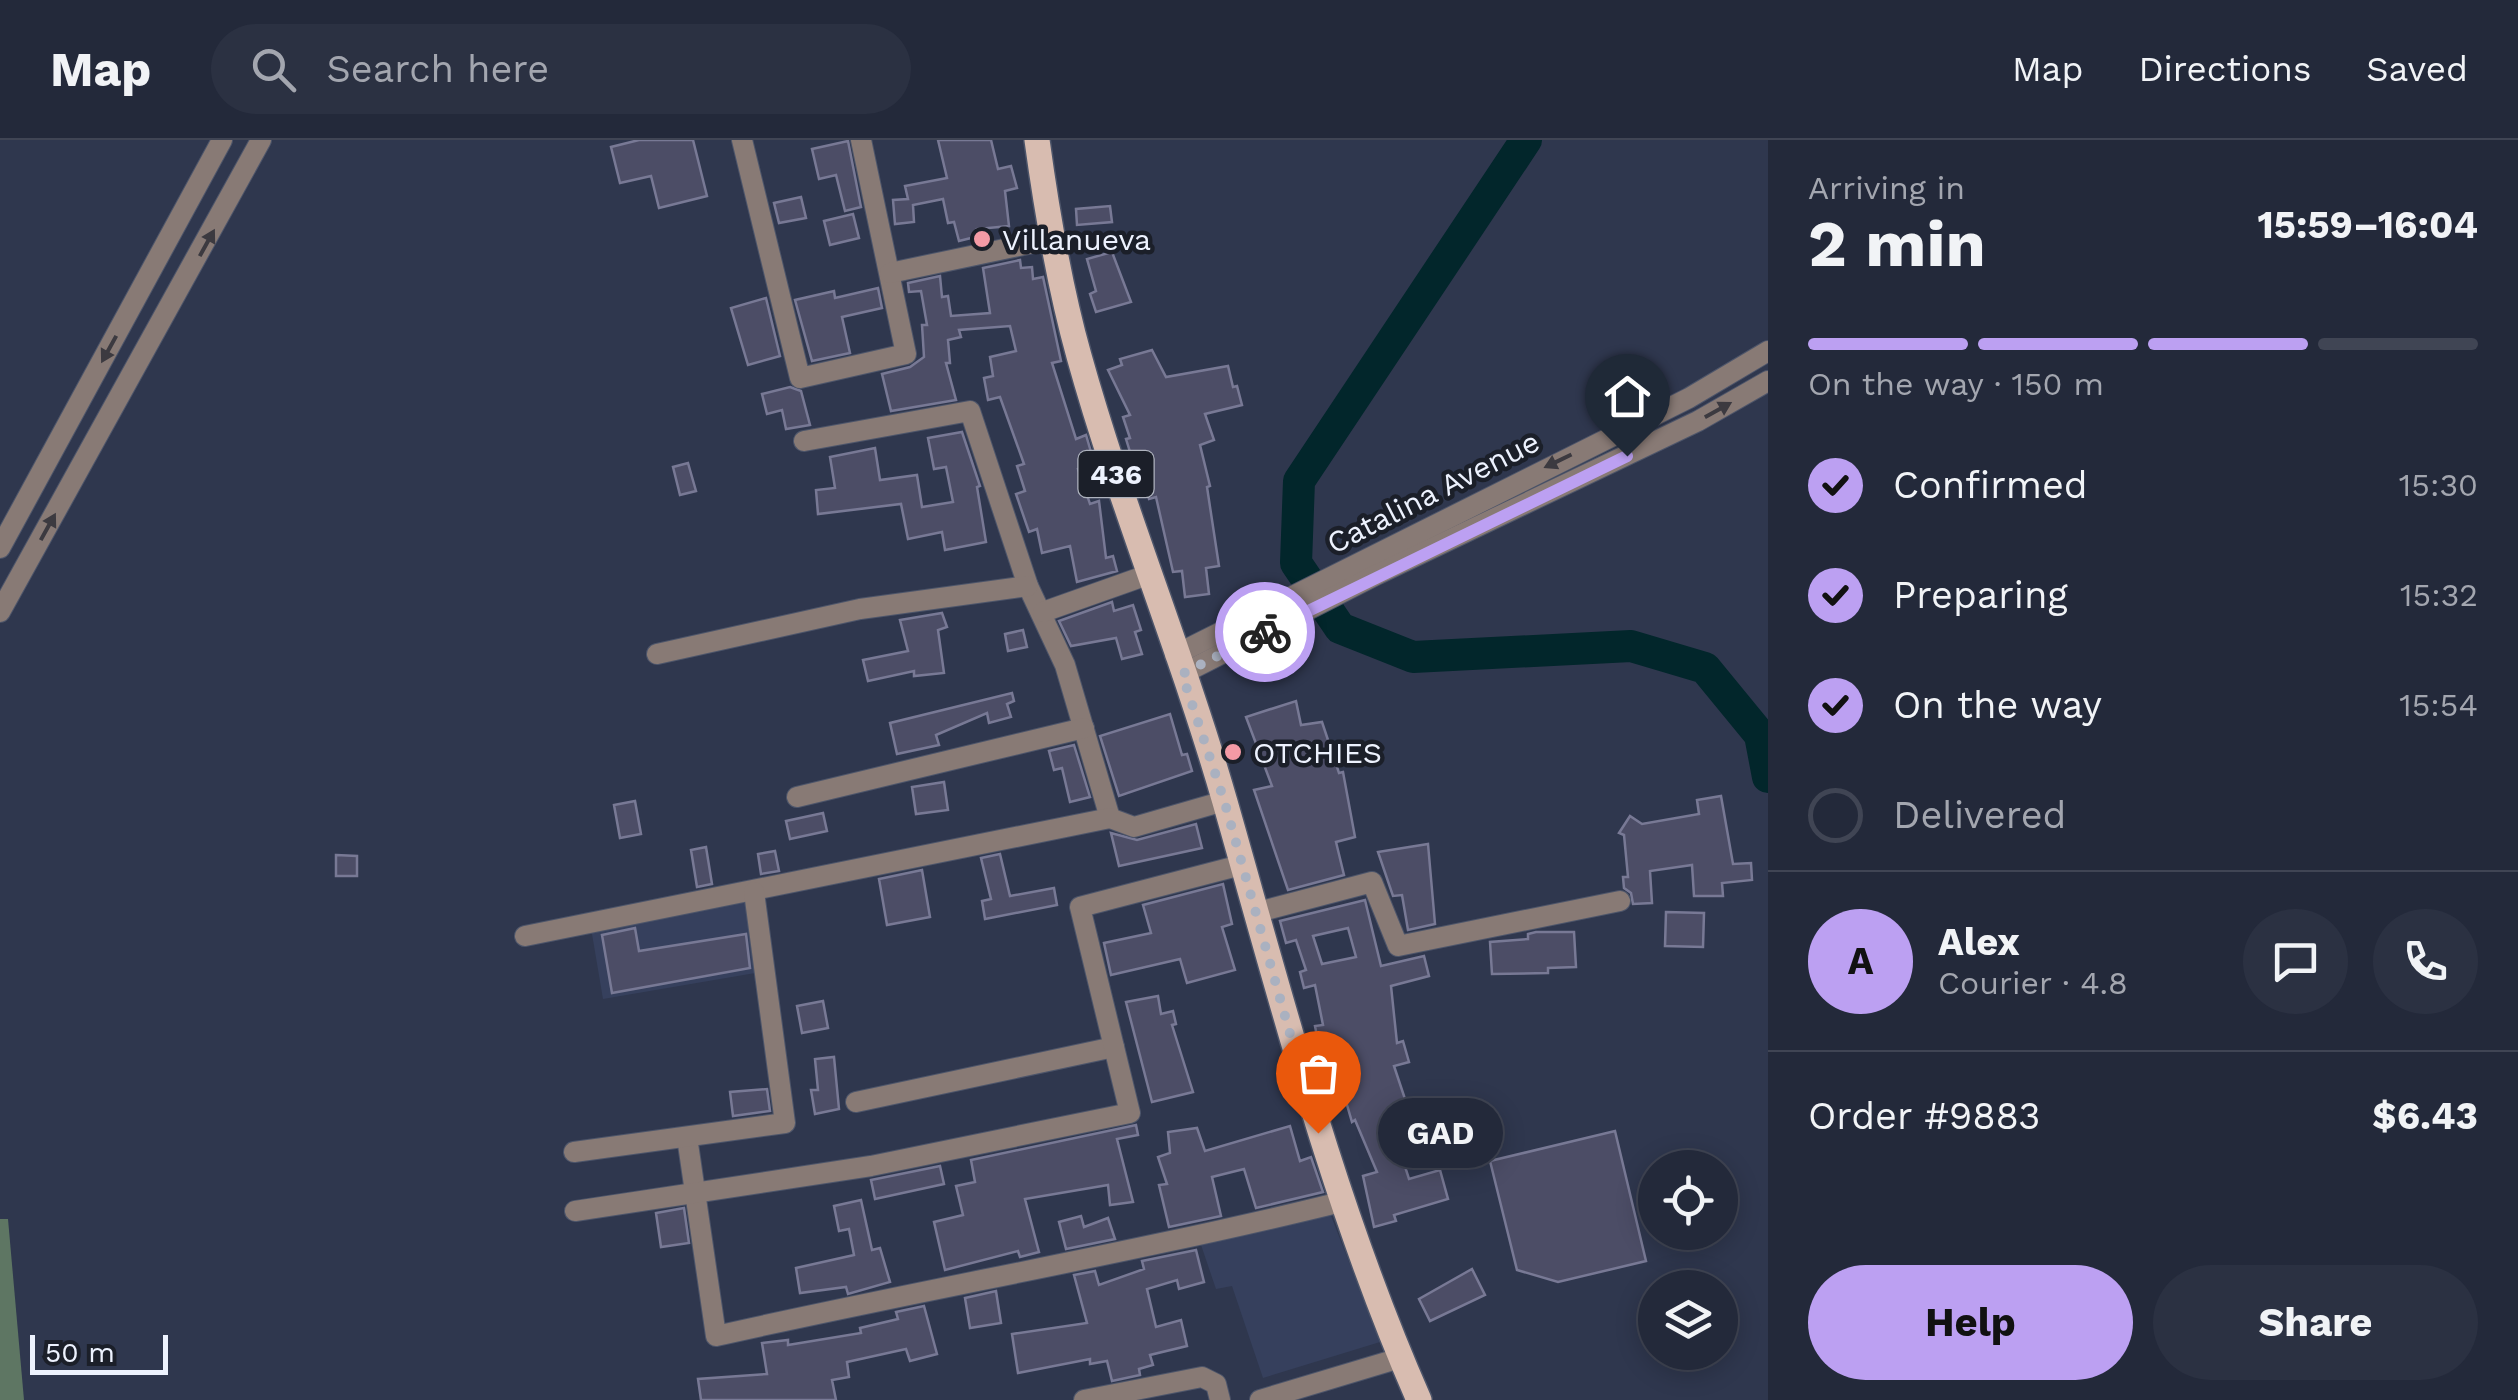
<!DOCTYPE html>
<meta charset="utf-8">
<style>
body{margin:0;font-family:"Work Sans",sans-serif;background:#2b3142;color:#f1f3f6;height:100vh;display:flex;flex-direction:column;font-size:38px;white-space:nowrap}
*{box-sizing:border-box;margin:0}
p{font-size:32px;color:#a3a6af}
.icon{flex:none;width:55px;height:55px;fill:none;stroke:currentColor;stroke-width:2;stroke-linecap:round;stroke-linejoin:round}
.map{position:relative;flex:1;overflow:hidden}
.panel{display:flex;flex-direction:column;background:#23293a;width:750px}
.panel>*{flex:none}
.fabs{position:absolute;left:1638px;top:1010px;display:grid;gap:20px}
.fabs a{display:grid;place-items:center;width:100px;height:100px;border-radius:50%;background:#23293a;box-shadow:0 5px 25px #0003,0 0 0 2px #404554;font-size:50px}
.scale{position:absolute;left:30px;bottom:25px;width:138px;box-sizing:border-box;padding-left:10px;border:5px solid #edf2fe;border-top:0;font-size:28px;line-height:35px;white-space:nowrap;color:#edf2fe;-webkit-text-stroke:8px #1b1f29;paint-order:stroke}
.pin{position:absolute;display:grid;place-items:center;width:85px;height:85px;color:#fff;margin:-102px -42px;border-radius:50% 50% 50% 0;rotate:-45deg;box-shadow:0 0 10px #0007}
.pin .icon{rotate:45deg}
.courier{position:absolute;display:grid;place-items:center;width:100px;height:100px;margin:-50px;border:8px solid #bca0f2;border-radius:50%;background:#fff;color:#222;box-shadow:0 2px 12px #0007}
.bubble{position:absolute;height:70px;border-radius:35px;background:#23293a;box-shadow:0 5px 25px #0003,0 0 0 2px #404554;font-size:32px;font-weight:700;line-height:70px;text-align:center}
.head em{font-style:normal;font-weight:700}
.head div{display:flex;flex-direction:column-reverse}
.head{display:flex;align-items:center;justify-content:space-between;height:170px;padding:0 40px}
h1{font-size:65px;font-weight:700;line-height:75px}
.bar{display:grid;grid-template-columns:repeat(4,1fr);gap:15px 10px;align-content:center;height:120px;padding:0 40px}
.bar i{height:12px;border-radius:8px;background:#404554}
.bar .on{background:#bca0f2}
.bar p{grid-column:span 4}
.line{display:flex;align-items:center;gap:25px;padding:0 40px;border-top:2px solid #404554}
.line div{flex:1}
.round{display:grid;place-items:center;flex:none;width:105px;height:105px;border-radius:52px;background:#2b3142}
ol{padding:0 40px;list-style:none}
li{display:flex;align-items:center;gap:30px;height:110px}
li p{margin-inline-start:auto}
li .icon{padding:10px;border-radius:50%;background:#bca0f2;color:#111;stroke-width:4}
li:last-child{color:#a3a6af}
li i{width:55px;height:55px;border:5px solid #404554;border-radius:50%}
.primary-button{display:flex;gap:20px;margin-top:auto;padding:20px 40px}
.primary-button a{flex:1;height:115px;border-radius:60px;background:#bca0f2;color:#111;font-size:40px;font-weight:700;line-height:115px;text-align:center}
.primary-button a+a{background:#2b3142;color:#f1f3f6}
header{display:flex;align-items:center;gap:60px;box-sizing:border-box;height:140px;padding:0 50px;background:#23293a;border-bottom:2px solid #404554}
header strong{font-size:48px}
nav{display:flex;gap:55px;margin-inline-start:auto;font-size:35px}
.search{width:700px;height:90px;background:#2b3142;display:flex;align-items:center;gap:25px;box-sizing:border-box;padding:0 35px;border-radius:55px;color:#a3a6af;font-size:38px}
main{display:flex;flex:1;min-height:0}
.map>svg:first-child{display:block}
.built{fill:#36405d}
.forest{fill:#5e7663}
.lines{fill:none;stroke-linecap:round;stroke-linejoin:round}
.river{stroke:#02262b;stroke-width:32}
.building{fill:#4c4d66;stroke:#787995;stroke-width:2.5;fill-rule:evenodd}
.minor-casing{stroke:#4d556a;stroke-width:22}
.major-casing{stroke:#4d556a;stroke-width:28}
.minor{stroke:#887a75;stroke-width:20}
.major{stroke:#d8bcb0;stroke-width:25}
.oneway{fill:#3c3a40}
.done{stroke:#aab1c0;stroke-width:10;stroke-dasharray:0 18}
.route{stroke:#bca0f2;stroke-width:12}
.poi-dot{fill:#f49aa5;stroke:#1b1f29;stroke-width:4}
.labels{text-anchor:middle;dominant-baseline:central;stroke-width:9;stroke-linejoin:round;paint-order:stroke}
.shield{fill:#1b1f29;stroke:#aeb3be;stroke-width:2.5}
.shield-label{font-size:28px;font-weight:bold;fill:#edf2fe}
.poi-label{font-size:30px;fill:#edf2fe;stroke:#1b1f29;text-anchor:start}
.street-label{font-size:30px;fill:#edf2fe;stroke:#1b1f29}
</style>
<header>
<strong>Map</strong>
<div class="search"><svg class="icon" aria-label="search" viewBox="0 0 24 24"><circle cx="10" cy="10" r="6"/><path d="M15 15l6 6"/></svg>Search here</div>
<nav><a>Map</a><a>Directions</a><a>Saved</a></nav>
</header>
<main>
<div class="map">
<svg width="1768" height="1260" viewBox="0 0 1768 1260">
<rect width="100%" height="100%" fill="#2f374e"/>
<g class="built">
<path d="M749,761l12,71 -158,27 -12,-71z"/>
<path d="M1328,1068l52,134 -117,36 -31,-92 -16,3 -16,-47z"/>
</g>
<path class="forest" d="M0,1079h8l16,181h-24z"/>
<g class="lines">
<path class="river" d="M1526,0l-227,341 -3,82 44,65 73,29 218,-11 74,22 55,67 8,42"/>
</g>
<g class="building">
<path d="M639,0h54l14,56 -48,12 -8,-32 -31,7 -9,-36z"/>
<path d="M938,0h53l7,29 13,-3 6,22 -12,3 4,35 -32,3 2,7 -20,5 -5,-19 -6,1 -5,-24 -30,6 1,17 -19,2 -2,-24 15,-1 -3,-13 42,-8z"/>
<path d="M848,1l13,66 -16,4 -9,-36 -17,4 -7,-30z"/>
<path d="M801,57l5,21 -27,5 -5,-20z"/>
<path d="M1110,66l2,16 -35,3 -1,-16z"/>
<path d="M853,74l6,24 -29,7 -6,-24z"/>
<path d="M1112,112l19,50 -35,10 -6,-18 6,-3 -9,-32z"/>
<path d="M1020,120l1,8 11,-1 1,12 10,-2 18,84 -9,2 24,76 10,-4 5,17 -10,4 3,11 -6,2 12,35 9,-3 7,57 7,-2 4,15 -40,11 -7,-36 -28,7 -5,-24 -8,3 -13,-38 9,-3 -8,-25 7,-2 -24,-67 -12,3 -4,-22 9,-2 -3,-19 26,-6 -6,-25 -51,4 2,7 -13,3 2,23h-4l10,37 -65,11 -9,-37 28,-7 14,-10 -2,-32h5l-6,-34 -12,1 -1,-9 32,-7 2,21 6,-1 3,20 39,-3 -7,-45z"/>
<path d="M878,148l4,20 -40,9 8,36 -38,8 -17,-61 39,-9 1,7z"/>
<path d="M766,158l14,58 -32,9 -17,-57z"/>
<path d="M1152,210l14,27 62,-11 5,21 4,-1 5,19 -37,9 9,26 -14,5 10,41 -3,1 12,79 -13,2 3,26 -24,3 -3,-26 -9,1 -17,-75 -7,2 -13,-45 -5,1 -5,-16 4,-1 -7,-21 7,-2 -22,-45 14,-5 -2,-6z"/>
<path d="M790,247l11,4 9,34 -24,4 -4,-19 -15,4 -5,-20z"/>
<path d="M962,292l18,54 -3,1 9,55 -41,8 -3,-18 -34,7 -7,-35 -83,10 -2,-24 19,-2 -5,-31 45,-9 5,32 37,-5 5,32 31,-5 -7,-35 -12,2 -6,-31z"/>
<path d="M688,323l8,28 -16,4 -7,-28z"/>
<path d="M1112,462l2,9 19,-6 8,25 -6,2 7,22 -20,5 -6,-21 -45,8 -12,-25z"/>
<path d="M942,473l5,14 -9,3 6,43 -30,3v-5l-46,10 -5,-21 45,-9 -8,-31z"/>
<path d="M1023,490l4,17 -19,4 -3,-17z"/>
<path d="M1012,553l2,8 -7,3 4,13 -22,6 -2,-10 -51,22 3,10 -42,9 -7,-31z"/>
<path d="M1296,561l5,24 21,-3 17,51 4,-1 12,65 -19,5 8,33 -56,15 -34,-100 18,-4 -26,-69z"/>
<path d="M1170,574l12,41 5,-1 5,17 -73,25 -19,-60z"/>
<path d="M1074,605l16,52 -20,5 -8,-34 -8,2 -5,-19z"/>
<path d="M944,642l4,28 -32,4 -4,-27z"/>
<path d="M1721,656l12,68 18,-1 1,17 -30,3 1,13h-29l-2,-31 -42,6 2,32 -19,1 -2,-11 -7,-5 -1,-11h5l-4,-42 -5,-2 11,-17 12,8 57,-10 -2,-14z"/>
<path d="M635,661l6,33 -21,4 -6,-33z"/>
<path d="M823,673l4,18 -37,8 -4,-18z"/>
<path d="M1196,684l6,24 -83,18 -8,-33 26,7z"/>
<path d="M1428,704l7,80 -27,6 -6,-35 -9,1 -15,-44z"/>
<path d="M706,707l6,37 -15,3 -6,-37z"/>
<path d="M775,711l4,20 -18,3 -3,-20z"/>
<path d="M1000,714l10,42 44,-8 3,17 -72,14 -3,-18 9,-2 -10,-41z"/>
<path d="M336,715l21,1v20h-21z"/>
<path d="M922,730l8,47 -43,8 -8,-46z"/>
<path d="M1223,744l9,40 -10,3 13,43 -48,13 -7,-24 -69,16 -7,-32 47,-10 -8,-28z"/>
<path d="M1365,760l16,66 43,-10 5,20 -38,10 6,57 6,-2 6,21 -15,4 13,39 -10,3 13,32 -12,5 11,34 31,-9 8,29 -54,16 2,6 -22,6 -11,-51 14,-4 -22,-52 -3,2 -12,-41 -14,4 -11,-59 8,-1 -8,-40 -11,3 -4,-16 6,-2 -10,-30 -10,3 -6,-22zM1348,788l8,29 -34,7 -9,-28z"/>
<path d="M1666,772l38,1 -1,34 -38,-1z"/>
<path d="M635,788l4,23 107,-17 4,34 -138,25 -10,-58z"/>
<path d="M1536,792h38l2,35 -28,1v5l-56,1 -2,-32 38,-3v-5z"/>
<path d="M1158,856l3,18 12,-3 3,13 -4,1 21,67 -41,10 -26,-100z"/>
<path d="M823,861l5,27 -26,5 -5,-27z"/>
<path d="M834,917l5,52 -24,5 -4,-24h7l-3,-31z"/>
<path d="M767,949l3,22 -37,5 -3,-24z"/>
<path d="M1136,985l2,10 -21,4 16,63 -23,3 -2,-20 -83,14 14,53 -19,5 -2,-6 -73,19 -11,-48 29,-7 -7,-29 19,-4 -4,-22z"/>
<path d="M1290,986l10,35 11,-4 12,35 -67,16 -12,-39 -32,8 9,39 -52,11 -10,-42 8,-1 -9,-27 12,-4 -2,-21 29,-4 8,23z"/>
<path d="M1615,991l31,130 -88,21 -41,-12 -27,-109z"/>
<path d="M940,1026l4,18 -69,15 -4,-19z"/>
<path d="M861,1060l11,50 8,-2 10,34 -42,12 -2,-7 -46,6 -4,-25 58,-13 -5,-26 -10,2 -5,-25z"/>
<path d="M684,1068l5,35 -28,4 -5,-34z"/>
<path d="M1081,1076l3,11 24,-9 7,21 -49,10 -7,-27z"/>
<path d="M1196,1110l8,32 -25,7 -2,-9 -30,9 9,38 25,-7 6,26 -37,9 3,10 -14,4 1,6 -28,6 -5,-20 -17,3v-5l-72,14 -6,-39 75,-11 -13,-48 21,-4 4,14 45,-16 -2,-8z"/>
<path d="M1472,1129l13,26 -55,26 -11,-22z"/>
<path d="M996,1151l5,32 -31,5 -5,-30z"/>
<path d="M924,1166l13,48 -27,7 -4,-12 -59,13 2,15 -17,3 4,20h-135l-3,-21 69,-5 -5,-31 26,-3v5l73,-12 -1,-5 38,-9 -2,-7z"/>
</g>
<g class="lines">
<g class="minor-casing">
<g id="minor">
<path d="M742,0l58,238 106,-24 -45,-214"/>
<path d="M890,133l162,-34"/>
<path d="M804,301l166,-30 58,175 37,79 45,153"/>
<path d="M0,408l222,-408"/>
<path d="M0,472l261,-472"/>
<path d="M1043,472l107,-38"/>
<path d="M657,514l203,-45 168,-23"/>
<path d="M1175,515l514,-257 79,-47"/>
<path d="M1182,534l196,-100 320,-153 70,-40"/>
<path d="M797,657l287,-69"/>
<path d="M1254,773l118,-31 26,64 222,-45"/>
<path d="M525,796l585,-118 24,9 90,-26"/>
<path d="M856,962l258,-55"/>
<path d="M687,997l29,199c208,-47 418,-83 625,-134"/>
<path d="M574,1012l211,-29 -31,-231"/>
<path d="M575,1071l296,-45 259,-53 -50,-206 161,-42"/>
<path d="M1084,1260l118,-23 14,7 4,16"/>
<path d="M1260,1260l140,-42"/>
</g>
</g>
<g class="major-casing">
<path id="major" d="M1037,0c10,73 22,145 42,216 42,151 103,296 146,446 58,203 109,405 194,598"/>
</g>
<use href="#minor" class="minor"/>
<use href="#major" class="major"/>
</g>
<defs><path id="oneway-solid" d="M-6-.8H1V-3.2L6.5 0L1 3.2V.8H-6Z" transform="scale(2.5)"/></defs>
<g class="oneway">
<use href="#oneway-solid" transform="translate(207 103) rotate(-61)"/>
<use href="#oneway-solid" transform="translate(109 209) rotate(119)"/>
<use href="#oneway-solid" transform="translate(1718 270) rotate(-29)"/>
<use href="#oneway-solid" transform="translate(1558 321) rotate(154)"/>
<use href="#oneway-solid" transform="translate(48 387) rotate(-61)"/>
</g>
<g class="lines">
<path class="done" d="M1265,492l-83,42 42,126 94,333"/>
<path class="route" d="M1265,492l362,-176"/>
</g>
<g class="poi-dot">
<circle cx="982" cy="99" r="10"/>
<circle cx="1233" cy="612" r="10"/>
</g>
<g class="labels">
<rect class="shield" x="1078.5" y="311" width="75" height="46" rx="8"/>
<g class="shield-label">
<text x="1116" y="334">436</text>
</g>
<g class="poi-label">
<text x="1002" y="99">Villanueva</text>
<text x="1253" y="612">OTCHIES</text>
</g>
<g class="street-label">
<text transform="translate(1433 352) rotate(-27)">Catalina Avenue</text>
</g>
</g>
</svg>
<div class="fabs">
<a><svg class="icon" aria-label="locate" viewBox="0 0 24 24"><circle cx="12" cy="12" r="6"/><path d="M12 2v4M12 18v4M2 12h4M18 12h4"/></svg></a>
<a><svg class="icon" aria-label="layers" viewBox="0 0 24 24"><path d="M12 4l9 5-9 5-9-5zM3 14l9 5 9-5"/></svg></a>
</div>
<div class="scale">50 m</div>
<div class="pin" style="left:1318px;top:993px;background:#ea580c"><svg class="icon" aria-label="bag" viewBox="0 0 24 24"><path d="M5 8h14l-1 12H6zM9 8a3 3 0 0 1 6 0"/></svg></div>
<div class="pin" style="left:1627px;top:316px;background:#1f2937"><svg class="icon" aria-label="home" viewBox="0 0 24 24"><path d="M3 11l9-7 9 7M6 9v11h12V9"/></svg></div>
<div class="courier" style="left:1265px;top:492px"><svg class="icon" aria-label="bike" viewBox="0 0 24 24"><circle cx="6" cy="16" r="4"/><circle cx="18" cy="16" r="4"/><path d="M6 16l4-8h5l3 8M10 8l3 8H6M13 5h3"/></svg></div>
<div class="bubble" style="left:1378px;top:958px;width:125px">GAD</div>
</div>
<section class="panel">
<div class="head"><div><h1>2 min</h1><p>Arriving in</p></div><em>15:59–16:04</em></div>
<div class="bar"><i class="on"></i><i class="on"></i><i class="on"></i><i></i><p>On the way · 150 m</p></div>
<ol>
<li><svg class="icon" aria-label="check" viewBox="0 0 24 24"><path d="M5 12l5 5 9-10"/></svg>Confirmed<p>15:30</p></li>
<li><svg class="icon" aria-label="check" viewBox="0 0 24 24"><path d="M5 12l5 5 9-10"/></svg>Preparing<p>15:32</p></li>
<li><svg class="icon" aria-label="check" viewBox="0 0 24 24"><path d="M5 12l5 5 9-10"/></svg>On the way<p>15:54</p></li>
<li><i></i>Delivered</li>
</ol>
<div class="line" style="height:180px"><b class="round" style="background:#bca0f2;color:#111">A</b><div><b>Alex</b><p>Courier · 4.8</p></div><a class="round"><svg class="icon" aria-label="chat" viewBox="0 0 24 24"><path d="M4 5h16v11H9l-5 4z"/></svg></a><a class="round"><svg class="icon" aria-label="phone" viewBox="0 0 24 24"><path d="M5 4h4l2 5-3 2q2 4 5 5l2-3 5 2v4C11 20 4 13 5 4z"/></svg></a></div>
<div class="line" style="height:130px"><div>Order #9883</div><b>$6.43</b></div>
<div class="primary-button"><a>Help</a><a>Share</a></div>
</section>
</main>
